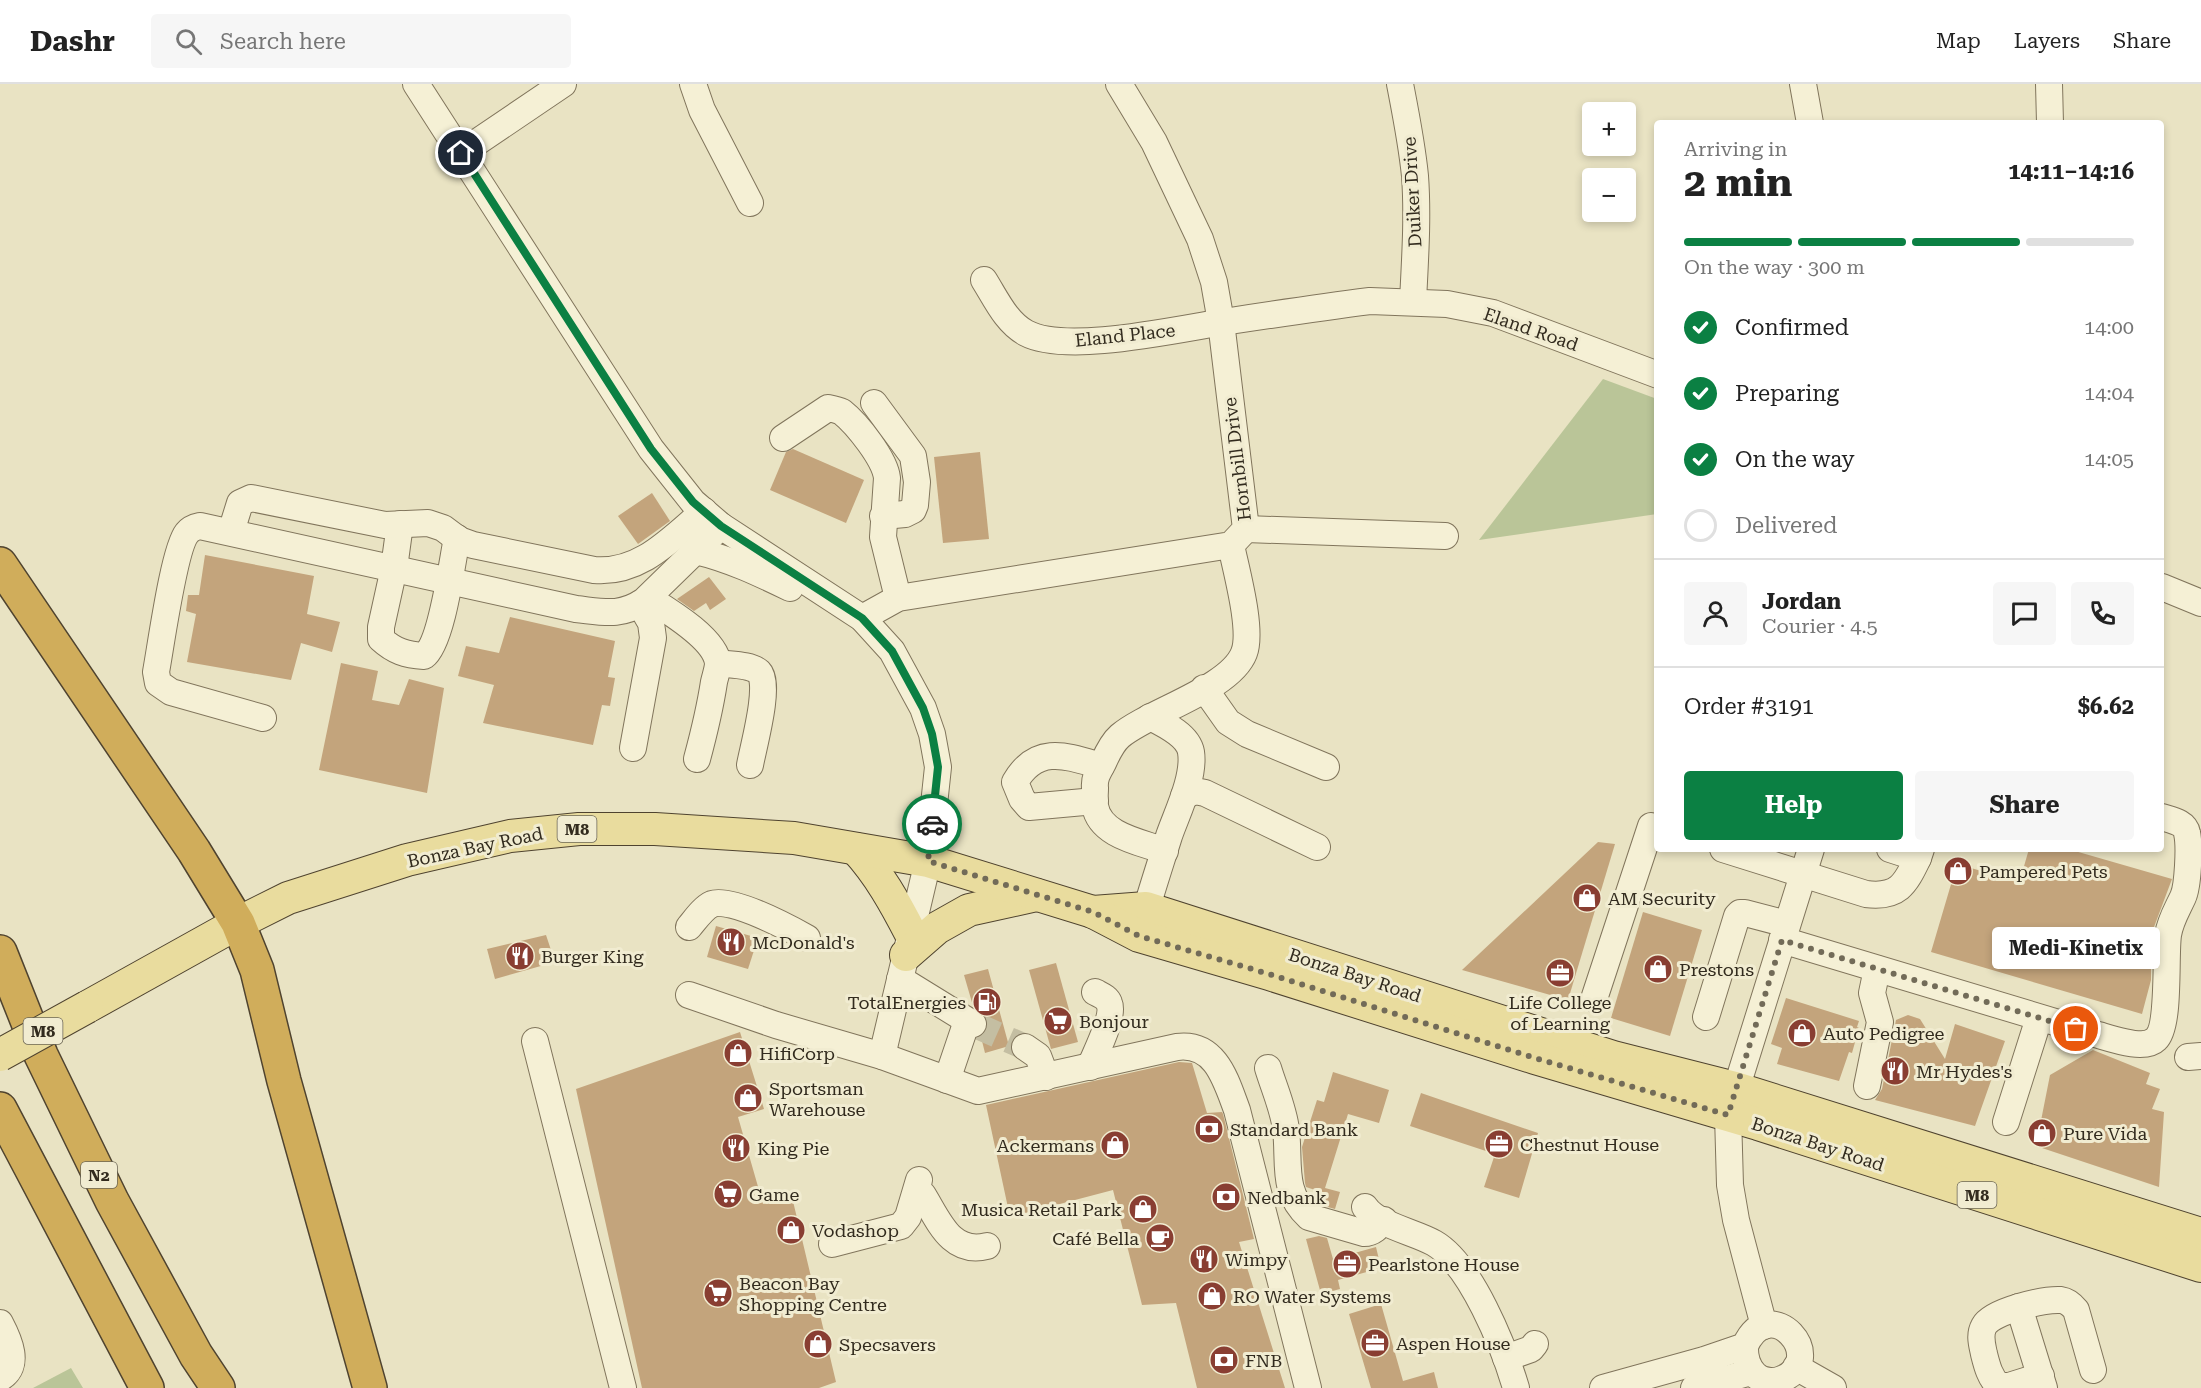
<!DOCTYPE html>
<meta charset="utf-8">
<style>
body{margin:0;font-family:"Roboto Serif",serif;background:#f6f6f6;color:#222;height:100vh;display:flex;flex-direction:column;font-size:22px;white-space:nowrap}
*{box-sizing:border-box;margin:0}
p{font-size:20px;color:#767676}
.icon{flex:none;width:33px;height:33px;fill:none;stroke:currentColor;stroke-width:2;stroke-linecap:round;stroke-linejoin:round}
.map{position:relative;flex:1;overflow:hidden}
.details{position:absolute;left:1654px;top:36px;width:510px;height:732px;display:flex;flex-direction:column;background:#fff;border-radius:6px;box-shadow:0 3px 9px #0003}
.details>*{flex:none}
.fabs{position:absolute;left:1582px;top:18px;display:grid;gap:12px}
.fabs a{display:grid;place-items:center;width:54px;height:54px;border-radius:6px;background:#fff;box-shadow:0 3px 9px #0003;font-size:30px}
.pin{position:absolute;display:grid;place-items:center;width:51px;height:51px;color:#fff;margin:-26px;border:3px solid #fff;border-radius:50%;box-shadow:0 2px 6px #0007}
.courier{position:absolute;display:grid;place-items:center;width:60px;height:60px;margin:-30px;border:4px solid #0b8043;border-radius:50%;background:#fff;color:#222;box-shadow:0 2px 8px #0007}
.bubble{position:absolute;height:42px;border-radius:6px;background:#fff;box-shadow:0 3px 9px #0003;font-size:20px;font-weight:700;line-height:42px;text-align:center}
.headline em{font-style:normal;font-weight:700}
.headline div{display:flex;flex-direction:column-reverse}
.headline{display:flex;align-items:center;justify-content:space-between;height:102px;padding:0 30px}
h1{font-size:39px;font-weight:700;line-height:45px}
.bar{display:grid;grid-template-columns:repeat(4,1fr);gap:9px 6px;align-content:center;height:72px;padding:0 30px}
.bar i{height:8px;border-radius:4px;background:#e0e0e0}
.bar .selected{background:#0b8043}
.bar p{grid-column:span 4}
.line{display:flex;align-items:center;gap:15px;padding:0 30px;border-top:2px solid #e0e0e0}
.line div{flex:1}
.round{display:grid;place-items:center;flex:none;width:63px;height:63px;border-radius:6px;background:#f6f6f6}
ol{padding:0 30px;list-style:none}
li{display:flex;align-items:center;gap:18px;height:66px}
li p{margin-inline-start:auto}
li .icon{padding:6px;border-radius:50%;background:#0b8043;color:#fff;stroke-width:4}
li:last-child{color:#767676}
li i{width:33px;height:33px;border:3px solid #e0e0e0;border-radius:50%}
.cta{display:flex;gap:12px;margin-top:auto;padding:12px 30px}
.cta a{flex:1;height:69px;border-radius:6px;background:#0b8043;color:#fff;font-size:24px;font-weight:700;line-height:69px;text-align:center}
.cta a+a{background:#f6f6f6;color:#222}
header{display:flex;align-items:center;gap:36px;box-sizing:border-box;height:84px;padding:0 30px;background:#fff;border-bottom:2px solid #e0e0e0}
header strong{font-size:28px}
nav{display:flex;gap:33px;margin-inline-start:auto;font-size:21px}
.search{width:420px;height:54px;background:#f6f6f6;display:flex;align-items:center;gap:15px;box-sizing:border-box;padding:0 21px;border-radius:6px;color:#767676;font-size:22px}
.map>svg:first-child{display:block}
.green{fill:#bac598}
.building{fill:#c3a47c}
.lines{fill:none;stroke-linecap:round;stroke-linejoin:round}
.minor-tunnel{stroke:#c4bea2;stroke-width:26;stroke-dasharray:26 13;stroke-linecap:butt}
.minor-casing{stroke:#81755c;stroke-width:28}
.major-casing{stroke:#4f432f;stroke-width:34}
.highway-casing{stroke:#4f432f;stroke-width:36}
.minor{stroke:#f5f0d5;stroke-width:26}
.major{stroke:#e9dc9e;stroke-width:32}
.highway{stroke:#d0ad5b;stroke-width:33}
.major-bridge-casing{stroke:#4f432f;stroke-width:34;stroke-linecap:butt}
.major-bridge{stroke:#e9dc9e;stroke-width:32}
.done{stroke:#726b58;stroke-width:6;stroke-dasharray:0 10.8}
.route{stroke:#0b8043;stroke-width:8}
.labels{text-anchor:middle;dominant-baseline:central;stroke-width:6;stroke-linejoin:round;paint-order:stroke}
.shield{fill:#f1ecd1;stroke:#6b6554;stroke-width:1.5}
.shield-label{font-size:16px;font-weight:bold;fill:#322b1e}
.street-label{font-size:18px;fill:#322b1e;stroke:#f1ecd1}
.poi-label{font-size:18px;fill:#322b1e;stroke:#f1ecd1;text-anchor:start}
</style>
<header>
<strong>Dashr</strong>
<div class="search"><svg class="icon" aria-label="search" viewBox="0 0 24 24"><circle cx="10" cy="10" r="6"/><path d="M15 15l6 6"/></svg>Search here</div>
<nav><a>Map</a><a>Layers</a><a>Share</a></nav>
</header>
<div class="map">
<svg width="2201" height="1304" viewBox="0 0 2201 1304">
<rect width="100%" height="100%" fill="#e9e3c3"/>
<g class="green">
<path d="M1603,295l54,20v115l-178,26z"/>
<path d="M71,1284l12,20h-50z"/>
</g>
<g class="building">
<path d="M793,365l71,31 -18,43 -76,-33 16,-38z"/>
<path d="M980,368l9,87 -46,4 -9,-86z"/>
<path d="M652,409l18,28 -32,23 -20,-28z"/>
<path d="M205,471l109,21 -7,38 33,8 -8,30 -31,-9 -10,37 -104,-18 9,-48 -10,-3 2,-16h11z"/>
<path d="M709,493l17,22 -16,11 -4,-7 -12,8 -17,-12z"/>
<path d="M510,533l105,24 -7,36 7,1 -5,28 -8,-1 -9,40 -110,-22 11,-38 -36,-9 8,-30 33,7z"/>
<path d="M341,579l37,8 -6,29 27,5 10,-26 35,9 -17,105 -108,-23z"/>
<path d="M1598,758l17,2 -47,156 -106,-30z"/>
<path d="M2029,765h39l104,30 -18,48 -3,20v33l-9,34 -211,-62 26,-88 59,17 4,-1z"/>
<path d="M1643,828l59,18 -32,106 -59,-18z"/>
<path d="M716,842l42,12 -10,31 -41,-12z"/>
<path d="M546,851l9,27 -60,17 -8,-30z"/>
<path d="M1056,879l22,79 -27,7 -22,-79z"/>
<path d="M988,885l21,77 -24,7 -4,-16 5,-6 2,-6 -2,-8 -13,-11 -9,-31z"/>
<path d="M1786,914l73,23 -2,6 2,1 -7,25 -3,-1 -10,29 -62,-17 5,-16 -11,-4z"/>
<path d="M1908,931l12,4 25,40 10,-35 50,17 -30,85 -100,-26 7,-11 14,-69z"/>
<path d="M740,948l24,77 -26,8 25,87 29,-7 44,185 -17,6h-177l-66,-299z"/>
<path d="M2093,966l57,23 -4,11 14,5 -8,20 12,3 -5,75 -123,-41 14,-71z"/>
<path d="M1179,978l13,1 15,50 15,-1 1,2 31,125 -15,3 46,146h-88l-21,-85 -34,2 -29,-115 -103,27 -24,-112z"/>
<path d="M1333,988l56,18 -10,33 -31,-9 -23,74 15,4 -5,17 -18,-5 -5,-5 3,-9 -9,-3 -1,-4 -3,-36 15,-47 7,2z"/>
<path d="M1421,1009l117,40 -19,65 -35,-11 11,-33 -85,-28z"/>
<path d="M1319,1152l8,2 6,21 43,-12 5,21 -43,12 2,9 -19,5 -15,-55z"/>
<path d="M1381,1220l22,77 31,-9 4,16h-67l-22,-74z"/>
</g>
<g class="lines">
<path class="minor-tunnel" d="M973,940l52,23"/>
<g class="minor-casing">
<g id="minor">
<path d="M416,0l235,365 42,53 28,24 141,92 30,33 31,57 9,26 6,33 -10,94 -46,195"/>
<path d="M693,0l9,26 48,93"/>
<path d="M1400,0c6,31 12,61 15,92 3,41 0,84 -2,125"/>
<path d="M1803,0l7,39"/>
<path d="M2049,0l1,39"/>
<path d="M461,69l102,-69"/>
<path d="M984,196c12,19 22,42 42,53 41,22 156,-5 204,-12 46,-7 93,-14 140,-20l77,3 46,9 165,62"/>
<path d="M874,319l39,53 4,26 -2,23 -2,5 -8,4 -22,2"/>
<path d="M783,354l45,-30c5,1 10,2 14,4 15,12 43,47 45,66l-4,59 15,61"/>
<path d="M400,440l-6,44 -13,59v12c13,12 25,16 43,17 18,-13 28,-94 33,-118"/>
<path d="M1246,445l199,7"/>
<path d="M231,448l9,-29 11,-5 134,27 43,-2 15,5 16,12 14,5 121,25c46,4 77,-31 110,-59"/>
<path d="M696,467c34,8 63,22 94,37"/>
<path d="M2162,503l39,16"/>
<path d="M648,514c19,12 67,40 70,65 0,6 -3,14 -4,19 -4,26 -10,51 -17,77"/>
<path d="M862,534l36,-20 333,-53 15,-16 -25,-207 -7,-40 -14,-43 -46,-97 -35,-58"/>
<path d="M718,579c11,2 32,1 41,9 12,12 -6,76 -9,93"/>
<path d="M1204,604l24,34 19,12 79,33"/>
<path d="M263,634l-92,-26 -13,-9 -2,-11c5,-27 18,-123 31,-139 3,-4 8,-6 13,-7l376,83c28,3 44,8 68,-8l77,-75"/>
<path d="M633,664l20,-110 -2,-15 -11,-19"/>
<path d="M1184,712l11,-5 10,2 112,54"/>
<path d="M1095,717l-66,6 -7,-8 -7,-17c22,-38 52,-26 86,-16"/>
<path d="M1723,765l143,45c32,4 39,-9 52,-36"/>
<path d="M1890,765l28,9 3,-9"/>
<path d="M1165,767c-24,-9 -65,-15 -70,-45 -1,-5 0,-12 0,-18 -1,-10 3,-16 8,-25 4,-9 10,-21 17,-27 30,-25 110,-47 124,-83 9,-23 -8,-83 -13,-108"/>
<path d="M1142,840c8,-29 18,-59 27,-88 8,-23 26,-59 22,-84 -3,-17 -27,-28 -41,-35"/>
<path d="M689,843c6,-7 14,-19 23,-23 19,-7 77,24 95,34"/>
<path d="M1782,856l313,94c15,4 49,17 61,5 14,-13 9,-83 12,-104 2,-14 9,-25 15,-38 5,-11 7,-51 4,-64 -2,-11 -16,-13 -25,-16"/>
<path d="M900,895l73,45"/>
<path d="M689,911l87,30 106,31 96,35 199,-44c39,-5 49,34 60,63l71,278"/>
<path d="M1594,915l57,-173"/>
<path d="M1706,933l31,-101 3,-3h5l42,11"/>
<path d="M535,957l88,347"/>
<path d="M1025,963l13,9 8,21"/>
<path d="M2188,973l13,-1"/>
<path d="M1090,983c5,-13 25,-51 19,-64 -2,-6 -9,-8 -14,-11"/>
<path d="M1268,984c6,20 16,42 18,62 4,32 -5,62 23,87l55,16c9,0 14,-6 20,-13"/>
<path d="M947,996l20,-59"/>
<path d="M1867,1002l13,-64 -8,-29 5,-24"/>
<path d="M2006,1038l33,-104"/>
<path d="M923,1111c16,26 28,60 64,51"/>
<path d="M1365,1123c12,18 50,25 69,36 37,21 70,104 82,145"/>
<path d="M832,1160l69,-18 7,-9 11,-37"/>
<path d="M2019,1223l25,81"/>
<path d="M0,1239c9,17 21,43 0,55"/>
<path d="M1764,1242l-28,-106 -6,-35 -2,-70 83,-266"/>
<path d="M1506,1274l25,-9 4,-5"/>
<path d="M1796,1283l37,21"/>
<path d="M2041,1292l-32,10h-10c-9,-8 -12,-20 -15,-32 -2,-10 -5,-19 0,-28 8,-15 60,-27 77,-26 7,1 11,5 15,10l17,60"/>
<path d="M1603,1304l101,-28 41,-14c25,-56 85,13 37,33 -24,9 -38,-12 -37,-33"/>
<path d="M1694,1304l57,-16"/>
</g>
</g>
<g class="major-casing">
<g id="major">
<path d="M856,765c23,25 39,54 55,85"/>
<path d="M1093,828l53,-4 467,149 122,31 466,146"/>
<path d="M906,871l31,-27 32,-18 68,-15"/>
<path d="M87,923l151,-84 50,-25 119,-38 103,-24 69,-7h76l139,9 134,23 165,51 46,24 130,38 266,84 223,66 443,142"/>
</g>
</g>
<g class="highway-casing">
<g id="highway">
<path d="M0,480l194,287 44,72 19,47 27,111 86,307"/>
<path d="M0,868l41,103 71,146 84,154 22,33"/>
<path d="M0,1025l147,279"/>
</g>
</g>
<use href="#minor" class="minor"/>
<use href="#major" class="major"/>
<use href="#highway" class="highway"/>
<g class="major-bridge-casing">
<path id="major-bridge" d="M0,971l87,-48"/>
</g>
<use href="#major-bridge" class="major-bridge"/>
</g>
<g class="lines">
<path class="done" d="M932,740l-4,37 165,51 46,24 130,38 266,84 193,57 54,-175 294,89"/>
<path class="route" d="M461,69l190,296 42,53 28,24 141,92 30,33 31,57 9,26 6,33 -6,57"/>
</g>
<defs>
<g id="shop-disc" transform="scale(1.5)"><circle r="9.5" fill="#893e32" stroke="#f1ecd1"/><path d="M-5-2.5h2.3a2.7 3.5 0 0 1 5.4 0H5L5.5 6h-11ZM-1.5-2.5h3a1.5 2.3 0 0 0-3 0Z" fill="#fff"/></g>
<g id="restaurant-disc" transform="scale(1.5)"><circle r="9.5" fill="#893e32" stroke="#f1ecd1"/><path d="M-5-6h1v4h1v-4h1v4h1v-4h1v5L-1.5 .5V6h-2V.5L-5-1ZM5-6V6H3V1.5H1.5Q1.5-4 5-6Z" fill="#fff"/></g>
<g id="office-disc" transform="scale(1.5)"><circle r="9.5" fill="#893e32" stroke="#f1ecd1"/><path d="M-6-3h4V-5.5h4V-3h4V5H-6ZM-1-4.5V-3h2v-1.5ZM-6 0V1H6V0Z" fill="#fff"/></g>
<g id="fuel-disc" transform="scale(1.5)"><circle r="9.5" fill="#893e32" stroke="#f1ecd1"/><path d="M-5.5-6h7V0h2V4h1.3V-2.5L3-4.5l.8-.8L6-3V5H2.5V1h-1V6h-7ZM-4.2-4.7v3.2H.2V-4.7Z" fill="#fff"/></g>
<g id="supermarket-disc" transform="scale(1.5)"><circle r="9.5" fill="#893e32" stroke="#f1ecd1"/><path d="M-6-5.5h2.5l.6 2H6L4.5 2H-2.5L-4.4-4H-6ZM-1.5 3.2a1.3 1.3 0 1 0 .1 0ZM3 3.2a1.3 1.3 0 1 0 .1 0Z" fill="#fff"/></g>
<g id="bank-disc" transform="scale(1.5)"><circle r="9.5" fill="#893e32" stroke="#f1ecd1"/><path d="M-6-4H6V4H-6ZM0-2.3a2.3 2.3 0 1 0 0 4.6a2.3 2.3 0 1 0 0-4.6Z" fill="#fff"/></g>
<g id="cafe-disc" transform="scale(1.5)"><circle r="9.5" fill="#893e32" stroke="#f1ecd1"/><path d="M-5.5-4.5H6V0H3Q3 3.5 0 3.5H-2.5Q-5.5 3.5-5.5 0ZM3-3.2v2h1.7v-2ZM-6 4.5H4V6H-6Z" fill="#fff"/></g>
</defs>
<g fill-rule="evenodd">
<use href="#shop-disc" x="1958" y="787"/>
<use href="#shop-disc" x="1587" y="814"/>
<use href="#restaurant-disc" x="731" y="858"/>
<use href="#restaurant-disc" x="520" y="872"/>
<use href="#shop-disc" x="1658" y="885"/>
<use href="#office-disc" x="1560" y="889"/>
<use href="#fuel-disc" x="987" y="918"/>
<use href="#supermarket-disc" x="1058" y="937"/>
<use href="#shop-disc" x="1802" y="949"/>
<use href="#shop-disc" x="738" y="969"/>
<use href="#restaurant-disc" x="1895" y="987"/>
<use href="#shop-disc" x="748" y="1014"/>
<use href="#bank-disc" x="1209" y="1045"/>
<use href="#shop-disc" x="2042" y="1049"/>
<use href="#office-disc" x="1499" y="1060"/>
<use href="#shop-disc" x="1115" y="1061"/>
<use href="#restaurant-disc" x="736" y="1064"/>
<use href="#supermarket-disc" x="728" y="1110"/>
<use href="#bank-disc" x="1226" y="1113"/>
<use href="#shop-disc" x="1143" y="1125"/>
<use href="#shop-disc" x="791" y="1146"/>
<use href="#cafe-disc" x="1160" y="1154"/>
<use href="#restaurant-disc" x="1204" y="1175"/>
<use href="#office-disc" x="1347" y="1180"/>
<use href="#supermarket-disc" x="718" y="1209"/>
<use href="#shop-disc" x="1212" y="1212"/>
<use href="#office-disc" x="1375" y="1259"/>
<use href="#shop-disc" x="818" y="1260"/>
<use href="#bank-disc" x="1224" y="1276"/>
</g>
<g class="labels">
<g class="shield">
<rect x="557.5" y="732" width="39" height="26" rx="4.5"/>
<rect x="23.5" y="934" width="39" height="26" rx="4.5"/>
<rect x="81" y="1078" width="36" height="26" rx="4.5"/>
<rect x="1957.5" y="1098" width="39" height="26" rx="4.5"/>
</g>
<g class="shield-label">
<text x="577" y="745">M8</text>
<text x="43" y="947">M8</text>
<text x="99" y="1091">N2</text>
<text x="1977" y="1111">M8</text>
</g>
<g class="street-label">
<text transform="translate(1412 108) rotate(-93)">Duiker Drive</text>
<text transform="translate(1531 245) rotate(19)">Eland Road</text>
<text transform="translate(1125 251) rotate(-6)">Eland Place</text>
<text transform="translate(1237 375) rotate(-97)">Hornbill Drive</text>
<text transform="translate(475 763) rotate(-12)">Bonza Bay Road</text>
<text transform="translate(1355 891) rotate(18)">Bonza Bay Road</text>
<text transform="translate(1818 1060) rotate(18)">Bonza Bay Road</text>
</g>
<g class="poi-label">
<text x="1979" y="787">Pampered Pets</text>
<text x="1608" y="814">AM Security</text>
<text x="752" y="858">McDonald's</text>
<text x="541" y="872">Burger King</text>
<text x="1679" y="885">Prestons</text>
<text x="966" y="918" text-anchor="end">TotalEnergies</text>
<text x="1560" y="918" text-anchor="middle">Life College<tspan x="1560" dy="21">of Learning</tspan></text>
<text x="1079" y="937">Bonjour</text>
<text x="1823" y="949">Auto Pedigree</text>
<text x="759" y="969">HifiCorp</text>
<text x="1916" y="987">Mr Hydes's</text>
<text x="769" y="1004">Sportsman<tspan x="769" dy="21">Warehouse</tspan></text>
<text x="1230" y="1045">Standard Bank</text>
<text x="2063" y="1049">Pure Vida</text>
<text x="1520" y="1060">Chestnut House</text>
<text x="1094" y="1061" text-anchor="end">Ackermans</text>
<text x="757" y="1064">King Pie</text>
<text x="749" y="1110">Game</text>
<text x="1247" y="1113">Nedbank</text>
<text x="1122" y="1125" text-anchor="end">Musica Retail Park</text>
<text x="812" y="1146">Vodashop</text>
<text x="1139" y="1154" text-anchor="end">Café Bella</text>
<text x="1225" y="1175">Wimpy</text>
<text x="1368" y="1180">Pearlstone House</text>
<text x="739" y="1199">Beacon Bay<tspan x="739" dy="21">Shopping Centre</tspan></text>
<text x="1233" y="1212">RO Water Systems</text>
<text x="1396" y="1259">Aspen House</text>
<text x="839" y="1260">Specsavers</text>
<text x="1245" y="1276">FNB</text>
</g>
</g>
</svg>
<div class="fabs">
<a>+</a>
<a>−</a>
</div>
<div class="pin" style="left:2076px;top:945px;background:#ea580c"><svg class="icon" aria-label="bag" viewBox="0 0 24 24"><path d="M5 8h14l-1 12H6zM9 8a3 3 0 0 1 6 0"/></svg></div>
<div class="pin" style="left:461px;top:69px;background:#1f2937"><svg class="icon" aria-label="home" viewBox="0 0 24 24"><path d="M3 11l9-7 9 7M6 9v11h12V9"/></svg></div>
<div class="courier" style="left:932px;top:740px"><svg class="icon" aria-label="car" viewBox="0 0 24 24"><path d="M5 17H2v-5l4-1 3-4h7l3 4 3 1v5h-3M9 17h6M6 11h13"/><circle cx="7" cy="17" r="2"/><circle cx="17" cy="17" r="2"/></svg></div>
<div class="bubble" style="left:1992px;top:843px;width:168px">Medi-Kinetix</div>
<section class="details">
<div class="headline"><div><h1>2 min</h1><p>Arriving in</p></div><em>14:11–14:16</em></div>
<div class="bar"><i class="selected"></i><i class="selected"></i><i class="selected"></i><i></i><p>On the way · 300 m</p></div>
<ol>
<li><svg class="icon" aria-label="check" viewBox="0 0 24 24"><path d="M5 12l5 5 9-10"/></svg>Confirmed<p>14:00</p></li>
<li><svg class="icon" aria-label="check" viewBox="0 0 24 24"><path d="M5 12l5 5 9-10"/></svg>Preparing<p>14:04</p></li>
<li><svg class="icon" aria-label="check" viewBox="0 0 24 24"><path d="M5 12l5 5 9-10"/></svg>On the way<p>14:05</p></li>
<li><i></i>Delivered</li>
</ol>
<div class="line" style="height:108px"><a class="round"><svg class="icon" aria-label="person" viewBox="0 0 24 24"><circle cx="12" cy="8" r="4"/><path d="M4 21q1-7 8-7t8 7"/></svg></a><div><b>Jordan</b><p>Courier · 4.5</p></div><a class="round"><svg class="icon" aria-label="chat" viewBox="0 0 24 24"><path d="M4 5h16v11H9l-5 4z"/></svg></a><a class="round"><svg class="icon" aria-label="phone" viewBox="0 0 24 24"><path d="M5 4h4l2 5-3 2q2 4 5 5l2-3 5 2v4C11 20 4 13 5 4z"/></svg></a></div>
<div class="line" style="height:78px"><div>Order #3191</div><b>$6.62</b></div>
<div class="cta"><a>Help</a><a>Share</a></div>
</section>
</div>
